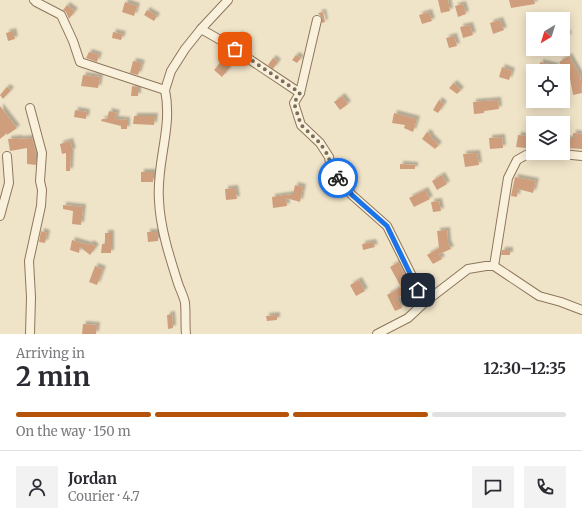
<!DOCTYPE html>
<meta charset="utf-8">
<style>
body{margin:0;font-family:Merriweather,serif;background:#f2f2f3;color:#2b2b33;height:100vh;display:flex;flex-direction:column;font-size:15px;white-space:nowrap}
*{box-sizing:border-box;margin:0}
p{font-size:13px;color:#7c7c81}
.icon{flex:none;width:22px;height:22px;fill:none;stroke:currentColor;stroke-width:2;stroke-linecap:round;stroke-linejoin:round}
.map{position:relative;height:334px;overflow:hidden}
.side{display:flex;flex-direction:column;background:#fff;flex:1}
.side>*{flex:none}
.needle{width:26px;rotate:218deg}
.controls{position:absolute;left:526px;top:12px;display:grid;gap:8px}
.controls a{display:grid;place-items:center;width:44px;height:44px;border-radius:0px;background:#fff;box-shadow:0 2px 10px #0003;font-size:20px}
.pin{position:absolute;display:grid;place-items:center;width:34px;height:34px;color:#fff;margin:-17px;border-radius:8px;box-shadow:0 2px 6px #0006}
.courier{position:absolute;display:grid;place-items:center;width:40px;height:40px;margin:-20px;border:3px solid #1a73e8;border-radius:50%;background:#fff;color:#222;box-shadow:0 1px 5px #0007}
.headline em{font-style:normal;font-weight:700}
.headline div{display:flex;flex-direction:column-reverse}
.headline{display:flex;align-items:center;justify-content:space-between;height:68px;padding:0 16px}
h1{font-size:26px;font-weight:700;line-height:30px}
.bar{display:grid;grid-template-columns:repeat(4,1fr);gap:6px 4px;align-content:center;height:48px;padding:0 16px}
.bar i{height:5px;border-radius:3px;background:#e1e1e2}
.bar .on{background:#b45309}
.bar p{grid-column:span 4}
.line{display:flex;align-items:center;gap:10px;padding:0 16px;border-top:1px solid #e1e1e2}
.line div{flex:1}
.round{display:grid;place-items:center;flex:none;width:42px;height:42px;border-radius:0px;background:#f2f2f3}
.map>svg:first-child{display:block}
.building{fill:#cf9f7d;filter:url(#shadow)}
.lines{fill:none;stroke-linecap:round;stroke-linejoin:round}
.minor-casing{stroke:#8d765c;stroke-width:10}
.minor{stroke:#faf1dc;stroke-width:8}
.done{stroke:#7c6e5b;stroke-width:4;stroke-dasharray:0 7.2}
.route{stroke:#1a73e8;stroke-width:5}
</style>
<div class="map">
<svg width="582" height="334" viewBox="0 0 582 334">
<defs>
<filter id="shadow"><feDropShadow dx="3" dy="-3" stdDeviation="1" flood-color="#0004"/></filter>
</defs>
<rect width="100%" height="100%" fill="#f0e4c8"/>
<g class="building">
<path d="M438,0h10l2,11 -9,2z"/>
<path d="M509,0h25l1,4 -24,4z"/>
<path d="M125,2l12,4 -3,10 -12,-4z"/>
<path d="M463,4l3,10 -8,3 -3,-11z"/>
<path d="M67,5l8,6 -6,8 -3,-7 -3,-2z"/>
<path d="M147,10l10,6 -3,5 -10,-6z"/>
<path d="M323,12l2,10 -3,1v-5l-4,-5z"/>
<path d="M429,12l3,9 -10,3 -3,-9z"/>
<path d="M500,20l4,10 -11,4 -3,-11z"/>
<path d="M470,25l3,10 -10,3 -3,-11z"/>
<path d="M563,26l6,10 -6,3z"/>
<path d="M13,31l2,8 -7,2 -2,-8z"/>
<path d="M113,32l10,2 -2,6 -9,-2z"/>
<path d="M239,34l10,7 -6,8 -10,-7z"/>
<path d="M454,36l3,10 -8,2 -3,-10z"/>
<path d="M89,52l10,3 -2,7 -11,-4z"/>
<path d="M296,55l5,3 -4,5 -5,-3z"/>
<path d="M569,56l11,19 2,18 -9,2 -3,-17 -2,1 -9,-17z"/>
<path d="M225,57l8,6 -11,14 -8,-7z"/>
<path d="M273,58l5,4 -5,7 -5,-4z"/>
<path d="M133,61l9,2 -4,12 -8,-2z"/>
<path d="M540,62l16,4 -1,5h-16z"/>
<path d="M502,67l10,4 -3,9 -10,-3z"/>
<path d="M83,75l17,2 -2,11 -17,-2z"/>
<path d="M454,83l7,7 -4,4 -8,-6z"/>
<path d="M132,86l6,1v9h-7z"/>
<path d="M7,87l4,3 -8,9 -3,-4z"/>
<path d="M342,96l6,8 -8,6 -6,-8z"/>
<path d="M439,100l5,4 -6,9 -5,-3z"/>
<path d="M498,100l1,9 -15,2v2l-10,1 -1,-12z"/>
<path d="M0,106l17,22 -10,7v-2l-7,6z"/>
<path d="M75,110l12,2 -1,7 -12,-2z"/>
<path d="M109,111l8,2 -2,6 12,1v9h-6v-3l-20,-5 1,-2h5z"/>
<path d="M394,113l23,6 -4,13 -9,-4 1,-3 -13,-2z"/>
<path d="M134,116h21l-1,9 -21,-1z"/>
<path d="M427,132l4,3 -1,1 9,9 -4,4 -13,-10z"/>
<path d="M573,133l9,1v15l-16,-1v-9h7z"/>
<path d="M518,135l10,1v3l2,1 -1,5 -2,-1 -1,4 -10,-1z"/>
<path d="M502,137l1,11 -13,1 -1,-11z"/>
<path d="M19,138v1l13,-1 4,15v12l-9,-1v-16l-17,3 -2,-12z"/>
<path d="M70,141l3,10h-2l-1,20h-4v-18l-4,1 -2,-10z"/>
<path d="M477,153l2,12 -14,2 -2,-13z"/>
<path d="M400,164l15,1v4h-15z"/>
<rect x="141" y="172" width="12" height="10"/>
<path d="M442,175l5,9 -10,6 -5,-9z"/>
<path d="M515,177l21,4 -3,12 -15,-4 -1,8 -6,-1z"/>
<path d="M295,185l8,2 -3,15 -14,-4 1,8 -14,2 -1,-11 21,-3z"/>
<path d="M235,188l2,11 -11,1 -1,-11z"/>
<path d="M425,190l5,9 -16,8 -5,-9z"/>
<path d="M439,201l2,10 -8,1 -2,-10z"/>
<path d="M63,205l20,2 -2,18 -9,-1 1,-13 -10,-2z"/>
<path d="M447,230l1,13 3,6 -12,5 3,5 -9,5 -6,-9 12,-7 -2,-17z"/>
<path d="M41,231l6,2 -2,10 -6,-1z"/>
<path d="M147,232h11v9l-10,1z"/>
<path d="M105,233h6v20h-10l1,-9h3z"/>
<path d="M72,240l17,5 2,-2 5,4 -6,8 -10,-8 -1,6 -9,-3z"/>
<path d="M373,242l2,5 -12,3 -1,-6z"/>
<path d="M502,250h8v5h-9z"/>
<path d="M399,262l13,28 -15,8 5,10 -7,3 -8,-16 14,-8 -11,-20z"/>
<path d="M95,266l8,3 -6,16 -8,-3z"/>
<path d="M359,280l6,11 -9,5 -6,-11z"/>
<path d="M172,314l1,14 -5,1 -1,-14z"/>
<path d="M277,315v5l-10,1 -1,-5z"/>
<path d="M83,324l14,1 -1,9h-14z"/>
</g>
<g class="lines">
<g class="minor-casing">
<g id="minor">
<path d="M34,0l2,2 25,13 12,26 7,21 85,28 6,-19 14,-22 16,-20 21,12 78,52"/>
<path d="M317,20l-17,73 -6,10 7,22 19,18 9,14 2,12 21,26 35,31 38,76"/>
<path d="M201,29l27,-29"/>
<path d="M165,90c8,38 -9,72 -6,110 1,27 10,55 18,80 2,8 7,16 8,23 1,10 0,21 1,31"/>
<path d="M551,153l31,3"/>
<path d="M0,216l9,-33 -2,-27"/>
<path d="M494,266l14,-88 9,-18 16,-9"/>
<path d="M30,334l1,-37 -2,-36 12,-55 1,-16 -2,-9 2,-28 -12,-45"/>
<path d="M377,334l31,-16 17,-16 43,-33 18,-3h8l45,30 22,6 21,8"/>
</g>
</g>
<use href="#minor" class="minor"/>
</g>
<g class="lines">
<path class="done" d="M235,49l65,44 -6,10 7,22 19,18 9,14 1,12 8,9"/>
<path class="route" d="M338,178l14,17 35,31 31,64"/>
</g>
</svg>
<div class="controls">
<a><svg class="needle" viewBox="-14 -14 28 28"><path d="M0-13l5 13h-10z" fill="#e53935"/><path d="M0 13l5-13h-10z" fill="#7c7c81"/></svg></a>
<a><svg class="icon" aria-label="locate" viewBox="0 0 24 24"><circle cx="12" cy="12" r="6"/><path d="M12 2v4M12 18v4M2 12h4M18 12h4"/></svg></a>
<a><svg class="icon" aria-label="layers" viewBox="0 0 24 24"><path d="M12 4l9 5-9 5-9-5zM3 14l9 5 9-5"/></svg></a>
</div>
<div class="pin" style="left:235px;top:49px;background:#ea580c"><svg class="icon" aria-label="bag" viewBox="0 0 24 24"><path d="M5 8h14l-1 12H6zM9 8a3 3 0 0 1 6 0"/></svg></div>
<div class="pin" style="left:418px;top:290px;background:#1f2937"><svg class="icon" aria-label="home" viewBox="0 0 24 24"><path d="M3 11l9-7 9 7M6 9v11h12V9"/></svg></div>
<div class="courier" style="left:338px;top:178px"><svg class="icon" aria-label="bike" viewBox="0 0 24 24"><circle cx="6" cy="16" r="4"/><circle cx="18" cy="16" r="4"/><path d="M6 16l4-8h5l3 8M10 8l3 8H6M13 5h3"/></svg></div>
</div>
<section class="side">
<div class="headline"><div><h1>2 min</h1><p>Arriving in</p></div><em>12:30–12:35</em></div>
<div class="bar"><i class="on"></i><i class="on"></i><i class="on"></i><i></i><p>On the way · 150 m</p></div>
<div class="line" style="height:72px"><a class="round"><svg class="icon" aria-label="person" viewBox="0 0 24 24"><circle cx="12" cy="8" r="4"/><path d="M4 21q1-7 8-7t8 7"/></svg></a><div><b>Jordan</b><p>Courier · 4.7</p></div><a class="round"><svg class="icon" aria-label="chat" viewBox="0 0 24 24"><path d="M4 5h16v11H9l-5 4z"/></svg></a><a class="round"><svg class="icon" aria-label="phone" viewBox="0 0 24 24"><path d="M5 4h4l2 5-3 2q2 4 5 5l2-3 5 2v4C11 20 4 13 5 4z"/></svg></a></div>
</section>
